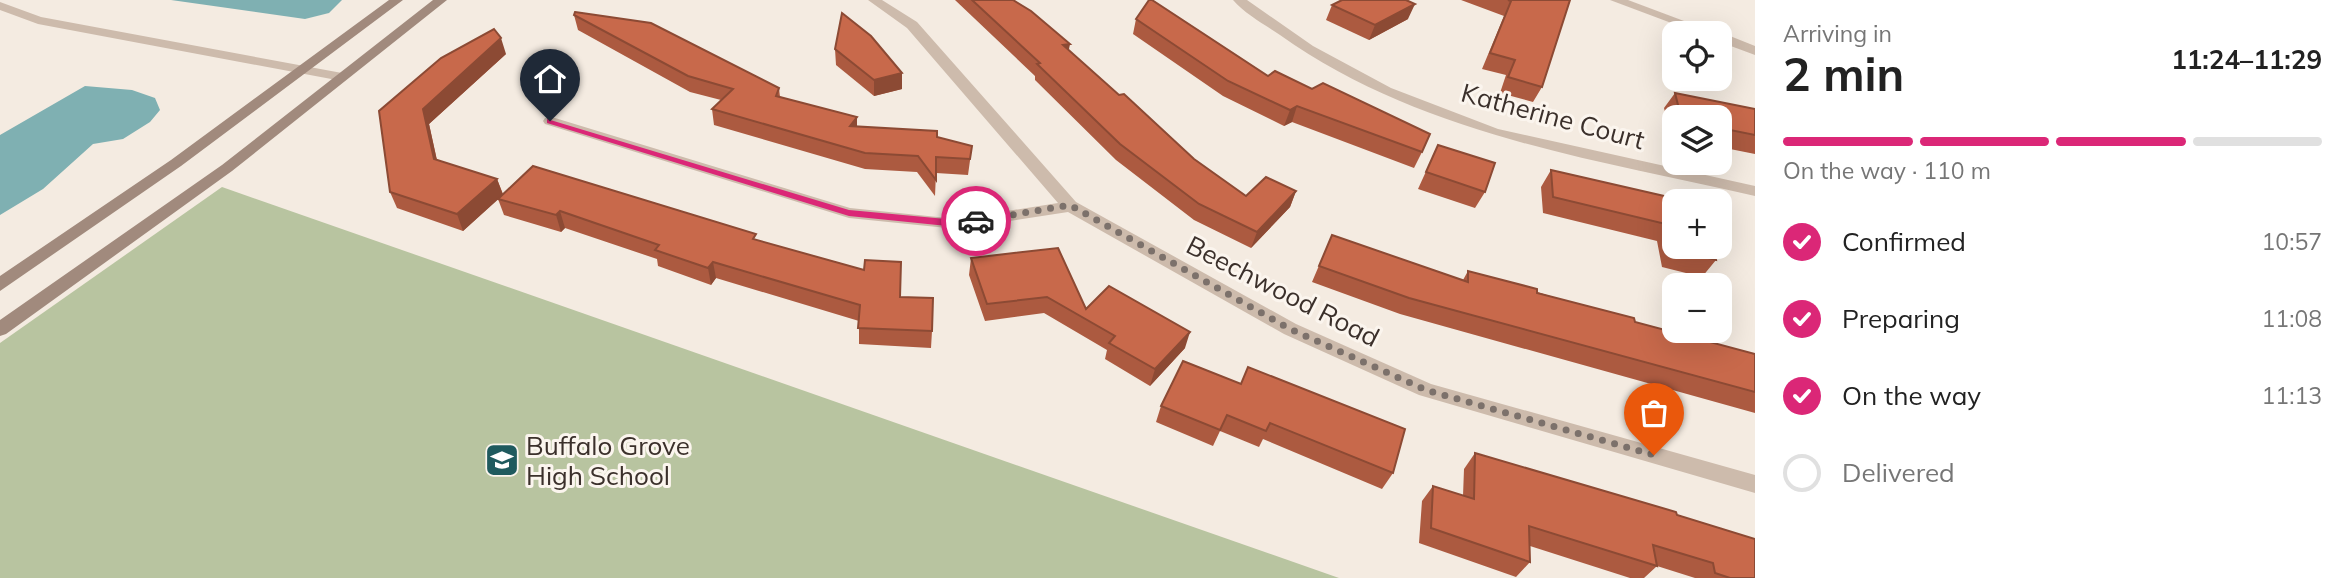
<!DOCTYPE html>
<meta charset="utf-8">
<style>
body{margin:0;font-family:Mulish,sans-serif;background:#f2f2f2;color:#222;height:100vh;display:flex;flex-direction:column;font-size:26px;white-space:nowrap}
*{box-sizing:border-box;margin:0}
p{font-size:23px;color:#767676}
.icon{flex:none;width:38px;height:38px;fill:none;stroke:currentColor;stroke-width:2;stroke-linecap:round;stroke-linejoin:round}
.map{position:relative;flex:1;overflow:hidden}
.side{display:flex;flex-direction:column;background:#fff;width:595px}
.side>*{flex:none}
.buttons{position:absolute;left:1662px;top:21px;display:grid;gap:14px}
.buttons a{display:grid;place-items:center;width:70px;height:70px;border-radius:14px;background:#fff;box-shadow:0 7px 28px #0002;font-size:35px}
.pin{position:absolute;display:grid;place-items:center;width:60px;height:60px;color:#fff;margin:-72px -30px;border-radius:50% 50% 50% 0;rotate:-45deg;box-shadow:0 0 7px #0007}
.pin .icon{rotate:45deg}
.courier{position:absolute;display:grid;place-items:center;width:70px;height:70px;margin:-35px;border:5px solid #db2777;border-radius:50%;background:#fff;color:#222;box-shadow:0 2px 9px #0007}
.headline em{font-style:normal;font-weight:700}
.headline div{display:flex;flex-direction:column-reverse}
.headline{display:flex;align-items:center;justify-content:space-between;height:119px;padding:0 28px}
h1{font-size:46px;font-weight:700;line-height:52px}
.bar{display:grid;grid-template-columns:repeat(4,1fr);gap:10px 7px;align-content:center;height:84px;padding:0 28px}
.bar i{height:9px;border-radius:5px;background:#e0e0e0}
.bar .active{background:#db2777}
.bar p{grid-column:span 4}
ol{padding:0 28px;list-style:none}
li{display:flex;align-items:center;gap:21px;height:77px}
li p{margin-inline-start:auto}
li .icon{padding:7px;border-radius:50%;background:#db2777;color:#fff;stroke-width:4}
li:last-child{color:#767676}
li i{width:38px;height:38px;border:4px solid #e0e0e0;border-radius:50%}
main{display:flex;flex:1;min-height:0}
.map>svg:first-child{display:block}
.green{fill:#b8c4a0}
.water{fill:#7fb0b2}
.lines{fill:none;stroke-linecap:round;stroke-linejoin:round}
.street{fill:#cdbbac;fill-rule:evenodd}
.secondary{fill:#a18a7d;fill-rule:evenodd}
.wall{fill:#ac5a40}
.shaded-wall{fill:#8c4a34}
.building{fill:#c8694b;stroke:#8c4a34;stroke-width:2}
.route{fill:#db2777}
.done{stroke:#7c716b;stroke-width:7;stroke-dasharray:0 12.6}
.labels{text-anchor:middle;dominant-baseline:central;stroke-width:6;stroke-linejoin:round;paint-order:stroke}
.street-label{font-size:26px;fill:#3b302b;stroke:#fbf5ee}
.poi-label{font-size:26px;fill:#3b302b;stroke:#fbf5ee;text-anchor:start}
</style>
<main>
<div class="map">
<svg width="1755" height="578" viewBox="0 0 1755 578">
<rect width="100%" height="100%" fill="#f4ebe1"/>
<path class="green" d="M222,187l1117,391h-1339v-235z"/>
<g class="water">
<path d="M171,0h171l-13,13 -24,6z"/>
<path d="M85,86l47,4 23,8 5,12 -10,12 -27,17 -30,5 -50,45 -43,26v-80z"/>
</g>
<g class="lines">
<g class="street">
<path d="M868,0h14l35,22 159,180 220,122 135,60 324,91v18l-336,-98 -135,-61 -216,-122 -111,17 -108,-11 -304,-94 -2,-3 2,-3h10l295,90 107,11 101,-16 -151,-175z"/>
<path d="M1233,0h14l66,46 78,42 107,41 257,57v10c-163,-37 -336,-62 -475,-161 -16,-11 -35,-21 -47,-35z"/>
<path d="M1610,0h18l88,33h-18z"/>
<path d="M0,2l41,15 301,56 7,4 -7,4 -304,-57 -38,-14z"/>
<path d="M1719,33h1l5,1 30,12v9l-35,-13z"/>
</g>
<g class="secondary">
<path d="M389,0h14l-222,166 -181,125v-15l171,-116z"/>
<path d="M433,0h14l-215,171 -226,163 -6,2v-16l222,-155z"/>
</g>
</g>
<g class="wall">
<path d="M955,0h58l106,95 75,64 52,37 50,-5 -6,16 -39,41 -57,-28 -78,-60 -81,-80v-4z"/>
<path d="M1461,0h109l-28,87 -9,15 -33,-9 6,-18 -24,-6 22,-53z"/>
<path d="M1332,5l76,14 -39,21 -43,-20z"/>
<path d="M574,15l205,73 1,9 77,29 80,11 35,9 -4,29 -32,-2 -1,23 -18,-24 -52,-3 -151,-44 -2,-16 9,-9 -31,-8 -112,-62z"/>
<path d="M1136,19l132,57 154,76 -8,16 -122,-46 -8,4 -61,-30 -90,-62z"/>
<path d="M835,49l67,24v16l-28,7 -38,-31z"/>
<path d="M506,54l-77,70 8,36 60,19 6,15 254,46 143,57 32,34 -1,17 -72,-4v-23l-143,-43 -5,7 -53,-19 -1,-7 -92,-31 -4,4 -57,-17 -6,-16 -35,32 -66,-23 -7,-16 51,-134z"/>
<path d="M1675,93l80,16v45l-35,-7v-30h-45v20l-4,-1 -7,-28z"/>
<path d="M1438,145l47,47 -10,16 -57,-19z"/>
<path d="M1551,170l135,31 30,59 -14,17 -40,-10 -5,-26 -114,-28 -2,-26z"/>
<path d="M1332,235l131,45 5,-9 167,51 120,32v59l-355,-99 -88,-32z"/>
<path d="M971,258l115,51 99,39 -35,38 -45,-27 2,-9 -63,-37 -59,8 -16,-46z"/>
<path d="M1183,361l210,112 -11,16 -119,-50 -4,8 -39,-16 -7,15 -57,-24 5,-16z"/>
<path d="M1475,453l202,62 78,63h-60l-38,-12 -13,12h-14l-100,-32v16l-14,15 -97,-34 3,-42 11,-15 30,10 1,-27z"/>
</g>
<g class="shaded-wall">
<path d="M1415,4l-7,15 -39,21 6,-15z"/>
<path d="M501,38l5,16 -77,70 11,51 -6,-16 -11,-50z"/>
<path d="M1070,44l-3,15 -4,-14z"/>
<path d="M902,73v16l-28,7v-16z"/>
<path d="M1297,106l-5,16 -8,4 6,-16z"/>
<path d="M857,117v16l-7,-7z"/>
<path d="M497,179l6,16 -40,36 -6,-17z"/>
<path d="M1296,191l-6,16 -39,41 6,-16z"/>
<path d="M560,211l5,17 -4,4 -5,-17z"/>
<path d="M713,262l3,16 -5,7 -3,-17z"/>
<path d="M1190,332l-5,16 -35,38 5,-17z"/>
</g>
<g class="building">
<path d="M972,0h41l18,11 39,33 -7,1 56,50 5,-1 70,65 52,37 20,-19 30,14 -39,41 -58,-28 -79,-60 -83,-80 3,-1z"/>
<path d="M1149,0h3l116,76 7,-5 37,18 11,-6 107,51 -8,18 -125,-46 -7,4 -62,-29 -92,-62z"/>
<path d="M1342,0h64l9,4 -40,21 -43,-20z"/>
<path d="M1508,0h62l-28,87 -34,-10 7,-17 -25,-7 21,-52z"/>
<path d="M575,12l76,11 128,65 -3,8 81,21 -7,9 87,5v6l35,9 -2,13 -34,-2v23l-18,-24 -53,-3 -153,-44 21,-20 -45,-13 -114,-61z"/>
<path d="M842,13l29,23 31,37 -28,7 -39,-31z"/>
<path d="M494,29l7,9 -78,71 11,50 63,20 -40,35 -67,-22 -11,-81 62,-53z"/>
<path d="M1675,93l80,16v26l-35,-7v-11h-39z"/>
<path d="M1438,145l57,18 -10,29 -59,-20z"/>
<path d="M533,166l223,68 -3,5 111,31 1,-10 36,2 -1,35 33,1 -1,33 -74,-3 2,-23 -147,-43 -5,6 -53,-18 4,-5 -99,-34 -4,4 -58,-16z"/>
<path d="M1551,170l135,31h-11v46h38l3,13 -41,-10 -5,-25 -117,-28z"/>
<path d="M1332,235l136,47v-11l69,18v4l97,25 1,4 120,32v38l-346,-94 -90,-32z"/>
<path d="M1058,248l28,61 23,-23 81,46 -35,37 -46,-26 6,-7 -68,-39 -60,7 -16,-46z"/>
<path d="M1183,361l58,23 7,-17 157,62 -12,44 -123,-50 -4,8 -39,-16 -7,15 -59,-24z"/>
<path d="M1475,453l201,59 1,3 78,24v39h-25l-15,-5 -2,-10 -60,-18 4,21 -128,-40 1,36 -99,-34 2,-42 41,13z"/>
</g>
<path class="route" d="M547,119l302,91 108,10 19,-3 5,4 -24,6 -108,-11 -302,-93z"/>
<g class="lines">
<path class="done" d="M976,221l94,-16 220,124 136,61 228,65"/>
</g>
<defs>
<g id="school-square" transform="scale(1.75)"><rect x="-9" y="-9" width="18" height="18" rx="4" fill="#1f5a5e" stroke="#fbf5ee"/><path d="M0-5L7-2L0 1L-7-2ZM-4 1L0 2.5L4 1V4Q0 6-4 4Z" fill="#fff"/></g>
</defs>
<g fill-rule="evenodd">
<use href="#school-square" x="502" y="460"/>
</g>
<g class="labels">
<g class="street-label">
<text transform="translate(1553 116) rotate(15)">Katherine Court</text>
<text transform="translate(1283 291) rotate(27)">Beechwood Road</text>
</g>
<g class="poi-label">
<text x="526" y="445">Buffalo Grove<tspan x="526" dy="30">High School</tspan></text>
</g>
</g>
</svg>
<div class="buttons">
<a><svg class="icon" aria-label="locate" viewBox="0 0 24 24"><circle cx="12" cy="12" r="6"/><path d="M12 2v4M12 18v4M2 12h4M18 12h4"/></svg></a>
<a><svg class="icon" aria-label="layers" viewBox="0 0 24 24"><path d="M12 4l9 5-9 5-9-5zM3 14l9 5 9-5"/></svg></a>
<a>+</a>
<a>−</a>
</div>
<div class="pin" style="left:1654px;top:455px;background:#ea580c"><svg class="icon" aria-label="bag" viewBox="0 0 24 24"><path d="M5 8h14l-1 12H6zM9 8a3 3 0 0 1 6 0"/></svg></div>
<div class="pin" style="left:550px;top:121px;background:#1f2937"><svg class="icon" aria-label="home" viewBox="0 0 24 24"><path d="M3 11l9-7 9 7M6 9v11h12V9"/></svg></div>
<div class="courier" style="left:976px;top:221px"><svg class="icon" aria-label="car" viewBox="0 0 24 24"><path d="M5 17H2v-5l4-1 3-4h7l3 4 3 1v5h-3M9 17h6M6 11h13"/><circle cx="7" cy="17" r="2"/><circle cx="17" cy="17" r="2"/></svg></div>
</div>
<section class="side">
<div class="headline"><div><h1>2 min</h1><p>Arriving in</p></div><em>11:24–11:29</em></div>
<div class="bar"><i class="active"></i><i class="active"></i><i class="active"></i><i></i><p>On the way · 110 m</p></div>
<ol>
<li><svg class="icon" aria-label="check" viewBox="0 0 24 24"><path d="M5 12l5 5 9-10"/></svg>Confirmed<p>10:57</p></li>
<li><svg class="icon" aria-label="check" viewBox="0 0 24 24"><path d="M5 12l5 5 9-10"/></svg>Preparing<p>11:08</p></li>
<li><svg class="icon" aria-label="check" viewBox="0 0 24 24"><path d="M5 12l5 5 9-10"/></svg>On the way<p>11:13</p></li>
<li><i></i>Delivered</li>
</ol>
</section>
</main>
